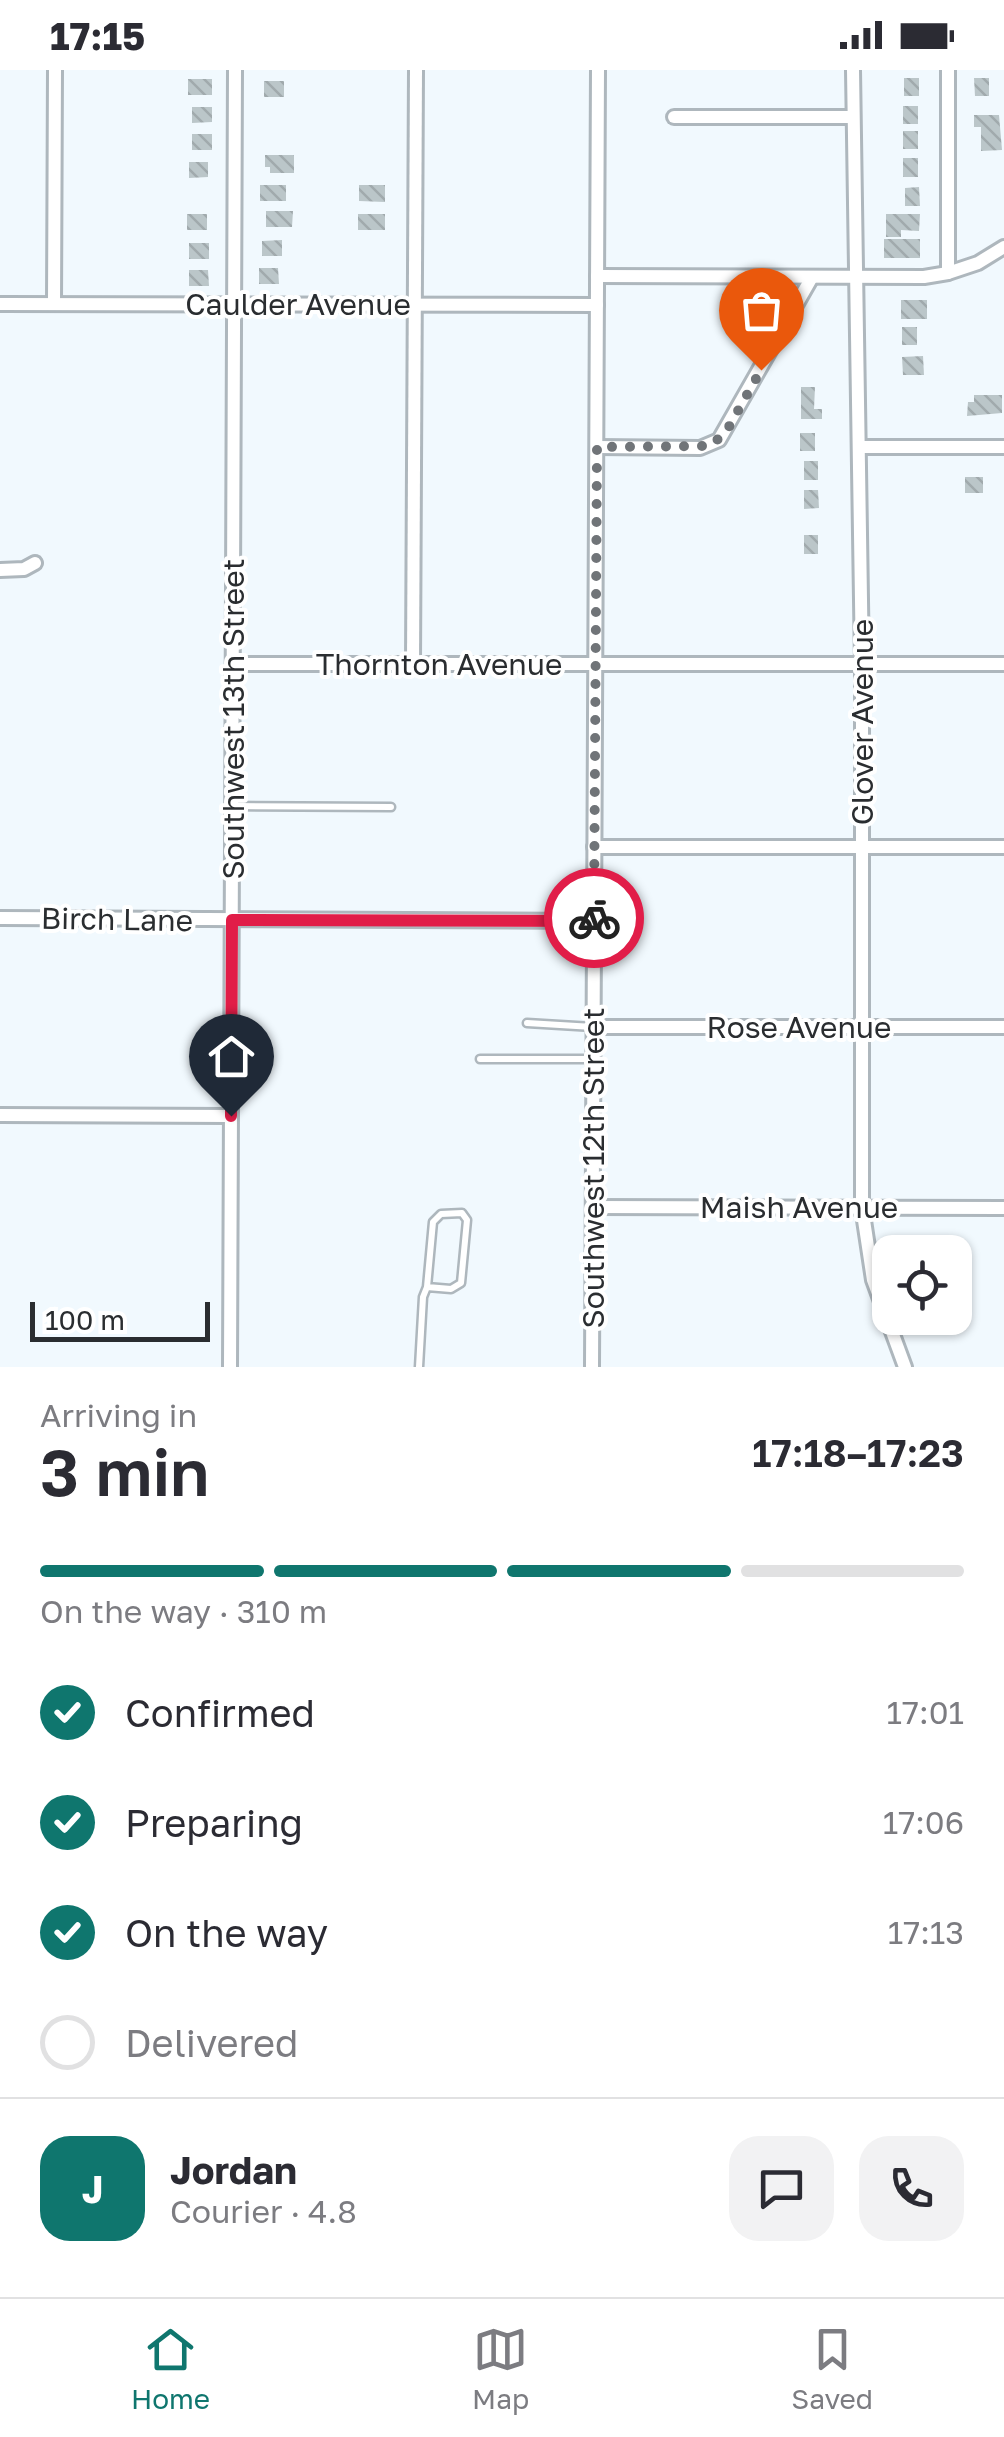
<!DOCTYPE html>
<meta charset="utf-8">
<style>
body{margin:0;font-family:"Golos Text",sans-serif;background:#f2f2f3;color:#2b2b33;height:100vh;display:flex;flex-direction:column;font-size:38px;white-space:nowrap}
*{box-sizing:border-box;margin:0}
p{font-size:32px;color:#7c7c81}
.icon{flex:none;width:55px;height:55px;fill:none;stroke:currentColor;stroke-width:2;stroke-linecap:round;stroke-linejoin:round}
.map{position:relative;height:1297px;overflow:hidden}
.panel{display:flex;flex-direction:column;background:#fff;flex:1}
.panel>*{flex:none}
.tools{position:absolute;left:872px;top:1165px;display:grid;gap:20px}
.tools a{display:grid;place-items:center;width:100px;height:100px;border-radius:20px;background:#fff;box-shadow:0 2px 8px #0004;font-size:50px}
.scale{position:absolute;left:30px;bottom:25px;width:180px;box-sizing:border-box;padding-left:10px;border:5px solid #2a2d30;border-top:0;font-size:28px;line-height:35px;white-space:nowrap;color:#2a2d30;-webkit-text-stroke:8px #fff;paint-order:stroke}
.pin{position:absolute;display:grid;place-items:center;width:85px;height:85px;color:#fff;margin:-102px -42px;border-radius:50% 50% 50% 0;rotate:-45deg;box-shadow:0 0 10px #0007}
.pin .icon{rotate:45deg}
.courier{position:absolute;display:grid;place-items:center;width:100px;height:100px;margin:-50px;border:8px solid #e11d48;border-radius:50%;background:#fff;color:#222;box-shadow:0 2px 12px #0007}
.overview em{font-style:normal;font-weight:600}
.overview div{display:flex;flex-direction:column-reverse}
.overview{display:flex;align-items:center;justify-content:space-between;height:170px;padding:0 40px}
h1{font-size:65px;font-weight:600;line-height:75px}
.bar{display:grid;grid-template-columns:repeat(4,1fr);gap:15px 10px;align-content:center;height:120px;padding:0 40px}
.bar i{height:12px;border-radius:8px;background:#e1e1e2}
.bar .current{background:#0f766e}
.bar p{grid-column:span 4}
.line{display:flex;align-items:center;gap:25px;padding:0 40px;border-top:2px solid #e1e1e2}
.line div{flex:1}
.round{display:grid;place-items:center;flex:none;width:105px;height:105px;border-radius:30px;background:#f2f2f3}
ol{padding:0 40px;list-style:none}
li{display:flex;align-items:center;gap:30px;height:110px}
li p{margin-inline-start:auto}
li .icon{padding:10px;border-radius:50%;background:#0f766e;color:#fff;stroke-width:4}
li:last-child{color:#7c7c81}
li i{width:55px;height:55px;border:5px solid #e1e1e2;border-radius:50%}
.status{display:flex;justify-content:space-between;align-items:center;height:70px;padding:0 50px;background:#fff;direction:ltr}
.status svg{height:28px;fill:currentColor}
.tab-bar{display:flex;justify-content:space-around;align-items:center;height:140px;border-top:2px solid #e1e1e2;background:#fff;font-size:28px;color:#7c7c81}
.tab-bar a{display:grid;justify-items:center;gap:5px}
.tab-bar .current{color:#0f766e}
.map>svg:first-child{display:block}
.building{fill:url(#building-back-hatch)}
.lines{fill:none;stroke-linecap:round;stroke-linejoin:round}
.service-casing{stroke:#aeb7bd;stroke-width:11}
.minor-casing{stroke:#aeb7bd;stroke-width:18}
.service{stroke:#fff;stroke-width:6}
.minor{stroke:#fff;stroke-width:12}
.done{stroke:#707478;stroke-width:10;stroke-dasharray:0 18}
.route{stroke:#e11d48;stroke-width:12}
.labels{text-anchor:middle;dominant-baseline:central;stroke-width:8;stroke-linejoin:round;paint-order:stroke}
.street-label{font-size:30px;fill:#2a2d30;stroke:#fff}
</style>
<div class="status"><b>17:15</b><svg viewBox="0 0 49 12"><path d="M0 12V9h3v3zM5 12V6h3v6zM10 12V3h3v9zM15 12V0h3v12zM26 1h20v11H26zM47 4h2v5h-2z"/></svg></div>
<div class="map">
<svg width="1004" height="1297" viewBox="0 0 1004 1297">
<defs>
<pattern id="building-back-hatch" width="6" height="6" patternUnits="userSpaceOnUse" patternTransform="scale(2.5)"><rect width="6" height="6" fill="#bbc6c9"/><path d="M-1 5l2 2M0 0l6 6M5-1l2 2" fill="none" stroke="#a1aaad"/></pattern>
</defs>
<rect width="100%" height="100%" fill="#f1f9fe"/>
<g class="building">
<rect x="904" y="8" width="15" height="18"/>
<path d="M974,8h15v18h-14z"/>
<rect x="188" y="9" width="24" height="16"/>
<rect x="264" y="11" width="20" height="16"/>
<rect x="903" y="36" width="15" height="18"/>
<path d="M192,37h20v15l-20,1z"/>
<path d="M974,45h25l3,35 -21,1v-24h-7z"/>
<rect x="903" y="61" width="15" height="18"/>
<rect x="192" y="64" width="20" height="16"/>
<path d="M265,85h29v18h-24v-6h-5z"/>
<rect x="903" y="88" width="15" height="19"/>
<path d="M189,92h19v15l-19,1z"/>
<rect x="260" y="115" width="26" height="16"/>
<path d="M359,115h26v17l-26,-1z"/>
<path d="M919,117l1,19h-15v-18z"/>
<path d="M266,141h27l-1,16h-26z"/>
<rect x="187" y="144" width="20" height="16"/>
<rect x="358" y="144" width="27" height="16"/>
<path d="M886,144h34l-1,17 -18,-1v7h-15z"/>
<rect x="884" y="169" width="36" height="19"/>
<path d="M282,170v16h-20v-15z"/>
<rect x="189" y="173" width="20" height="16"/>
<path d="M259,198h19l1,16h-20z"/>
<path d="M189,200h19l1,16h-20z"/>
<rect x="901" y="230" width="26" height="19"/>
<rect x="902" y="257" width="15" height="18"/>
<path d="M923,286l1,19h-21l-1,-18z"/>
<path d="M801,317h14l-1,22h8v10h-21z"/>
<path d="M974,325h28v18l-35,3 1,-14h6z"/>
<rect x="800" y="363" width="15" height="18"/>
<rect x="804" y="391" width="14" height="19"/>
<rect x="965" y="407" width="18" height="16"/>
<path d="M804,420h14l1,18 -15,1z"/>
<rect x="804" y="465" width="14" height="19"/>
</g>
<g class="lines">
<g class="service-casing">
<g id="service">
<path d="M234,736l157,1"/>
<path d="M527,953l66,4"/>
<path d="M480,989h114"/>
<path d="M419,1297l4,-70 4,-10 6,-65 8,-8 21,-1 5,7 -6,63 -10,6 -24,-2"/>
</g>
</g>
<g class="minor-casing">
<g id="minor">
<path d="M853,0l9,596v541l11,73 32,87"/>
<path d="M948,0v203"/>
<path d="M674,47h179"/>
<path d="M597,206l327,1 24,-4 30,-10 26,-16"/>
<path d="M0,234l597,1"/>
<path d="M54,234l1,-234"/>
<path d="M597,377l103,1 19,-8 93,-163"/>
<path d="M860,377h144"/>
<path d="M0,500l24,-1 11,-6"/>
<path d="M234,594h770"/>
<path d="M413,594l3,-594"/>
<path d="M594,777h410"/>
<path d="M0,848l594,3"/>
<path d="M594,957h410"/>
<path d="M0,1045l231,1"/>
<path d="M593,1137l411,1"/>
<path d="M230,1297l5,-1297"/>
<path d="M592,1297l6,-1297"/>
</g>
</g>
<use href="#service" class="service"/>
<use href="#minor" class="minor"/>
</g>
<g class="lines">
<path class="done" d="M594,848l3,-471 113,-1 16,-14 35,-62"/>
<path class="route" d="M231,1046l1,-196 362,1v-3"/>
</g>
<g class="labels">
<g class="street-label">
<text x="298" y="234">Caulder Avenue</text>
<text x="439" y="594">Thornton Avenue</text>
<text transform="translate(233 649) rotate(-90)">Southwest 13th Street</text>
<text transform="translate(862 652) rotate(-90)">Glover Avenue</text>
<text transform="translate(117 849) rotate(1)">Birch Lane</text>
<text x="799" y="957">Rose Avenue</text>
<text transform="translate(593 1098) rotate(-90)">Southwest 12th Street</text>
<text x="799" y="1137">Maish Avenue</text>
</g>
</g>
</svg>
<div class="tools">
<a><svg class="icon" aria-label="locate" viewBox="0 0 24 24"><circle cx="12" cy="12" r="6"/><path d="M12 2v4M12 18v4M2 12h4M18 12h4"/></svg></a>
</div>
<div class="scale">100 m</div>
<div class="pin" style="left:761px;top:300px;background:#ea580c"><svg class="icon" aria-label="bag" viewBox="0 0 24 24"><path d="M5 8h14l-1 12H6zM9 8a3 3 0 0 1 6 0"/></svg></div>
<div class="pin" style="left:231px;top:1046px;background:#1f2937"><svg class="icon" aria-label="home" viewBox="0 0 24 24"><path d="M3 11l9-7 9 7M6 9v11h12V9"/></svg></div>
<div class="courier" style="left:594px;top:848px"><svg class="icon" aria-label="bike" viewBox="0 0 24 24"><circle cx="6" cy="16" r="4"/><circle cx="18" cy="16" r="4"/><path d="M6 16l4-8h5l3 8M10 8l3 8H6M13 5h3"/></svg></div>
</div>
<section class="panel">
<div class="overview"><div><h1>3 min</h1><p>Arriving in</p></div><em>17:18–17:23</em></div>
<div class="bar"><i class="current"></i><i class="current"></i><i class="current"></i><i></i><p>On the way · 310 m</p></div>
<ol>
<li><svg class="icon" aria-label="check" viewBox="0 0 24 24"><path d="M5 12l5 5 9-10"/></svg>Confirmed<p>17:01</p></li>
<li><svg class="icon" aria-label="check" viewBox="0 0 24 24"><path d="M5 12l5 5 9-10"/></svg>Preparing<p>17:06</p></li>
<li><svg class="icon" aria-label="check" viewBox="0 0 24 24"><path d="M5 12l5 5 9-10"/></svg>On the way<p>17:13</p></li>
<li><i></i>Delivered</li>
</ol>
<div class="line" style="height:180px"><b class="round" style="background:#0f766e;color:#fff">J</b><div><b>Jordan</b><p>Courier · 4.8</p></div><a class="round"><svg class="icon" aria-label="chat" viewBox="0 0 24 24"><path d="M4 5h16v11H9l-5 4z"/></svg></a><a class="round"><svg class="icon" aria-label="phone" viewBox="0 0 24 24"><path d="M5 4h4l2 5-3 2q2 4 5 5l2-3 5 2v4C11 20 4 13 5 4z"/></svg></a></div>
</section>
<nav class="tab-bar">
<a class="current"><svg class="icon" aria-label="home" viewBox="0 0 24 24"><path d="M3 11l9-7 9 7M6 9v11h12V9"/></svg>Home</a>
<a><svg class="icon" aria-label="map" viewBox="0 0 24 24"><path d="M3 6l6-2 6 2 6-2v14l-6 2-6-2-6 2zM9 4v14M15 6v14"/></svg>Map</a>
<a><svg class="icon" aria-label="saved" viewBox="0 0 24 24"><path d="M7 4h10v16l-5-4-5 4z"/></svg>Saved</a>
</nav>
